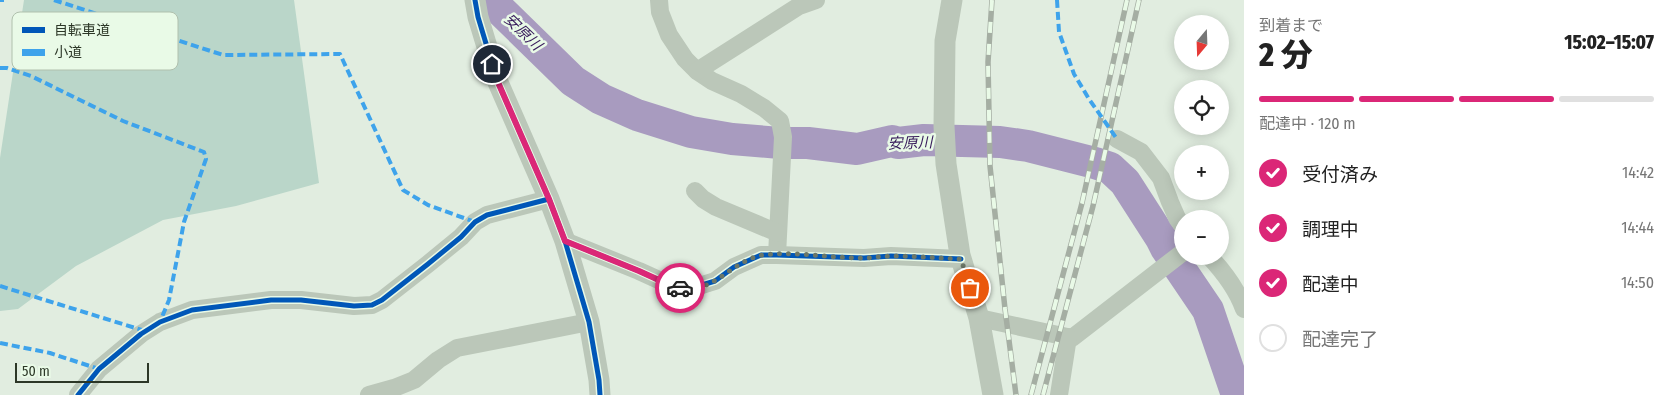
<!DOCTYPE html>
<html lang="ja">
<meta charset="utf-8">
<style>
body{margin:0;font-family:"Fira Sans Condensed","Noto Sans JP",sans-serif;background:#f6f6f6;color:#222;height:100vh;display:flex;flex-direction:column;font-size:19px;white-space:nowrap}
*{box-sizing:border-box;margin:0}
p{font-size:16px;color:#767676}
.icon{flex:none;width:28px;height:28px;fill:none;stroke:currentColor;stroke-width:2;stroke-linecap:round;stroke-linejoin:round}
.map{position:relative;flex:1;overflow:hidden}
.details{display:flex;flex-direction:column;background:#fff;width:425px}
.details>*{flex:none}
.needle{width:32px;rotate:199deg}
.controls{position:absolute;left:1174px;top:15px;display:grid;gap:10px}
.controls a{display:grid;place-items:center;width:55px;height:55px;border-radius:50%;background:#fff;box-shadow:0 2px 12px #0003;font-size:25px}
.scale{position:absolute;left:15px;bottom:12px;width:134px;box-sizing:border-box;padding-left:5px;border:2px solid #2c3727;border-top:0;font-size:14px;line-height:18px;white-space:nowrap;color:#2c3727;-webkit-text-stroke:4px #e9fae7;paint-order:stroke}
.pin{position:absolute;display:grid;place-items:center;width:42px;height:42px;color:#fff;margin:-21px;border:2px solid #fff;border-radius:50%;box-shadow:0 1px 5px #0007}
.courier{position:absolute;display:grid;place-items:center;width:50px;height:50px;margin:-25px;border:4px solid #db2777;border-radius:50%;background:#fff;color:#222;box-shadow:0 1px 6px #0007}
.overview em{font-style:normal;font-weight:800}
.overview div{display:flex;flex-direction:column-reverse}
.overview{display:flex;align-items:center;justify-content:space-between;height:85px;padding:0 15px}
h1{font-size:32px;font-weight:800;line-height:38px}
.bar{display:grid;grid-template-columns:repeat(4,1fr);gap:8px 5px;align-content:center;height:60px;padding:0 15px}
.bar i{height:6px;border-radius:4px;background:#e0e0e0}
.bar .on{background:#db2777}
.bar p{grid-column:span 4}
ol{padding:0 15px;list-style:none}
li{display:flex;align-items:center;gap:15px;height:55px}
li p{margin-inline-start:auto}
li .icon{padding:5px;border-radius:50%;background:#db2777;color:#fff;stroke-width:4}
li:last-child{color:#767676}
li i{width:28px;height:28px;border:2px solid #e0e0e0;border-radius:50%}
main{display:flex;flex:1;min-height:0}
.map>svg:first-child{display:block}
.green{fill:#bad6c9}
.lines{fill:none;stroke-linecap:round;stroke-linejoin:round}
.river{stroke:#a89bbf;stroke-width:32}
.minor{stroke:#bbc7b9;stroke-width:18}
.tertiary{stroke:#bbc7b9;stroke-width:21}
.rail-casing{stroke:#a5aea3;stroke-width:5.5}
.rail{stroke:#e9fae7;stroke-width:4;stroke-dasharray:11;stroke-linecap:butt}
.quiet{stroke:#3ea3eb;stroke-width:4;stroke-dasharray:8 4;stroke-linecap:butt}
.cycleway-casing{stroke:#e9fae7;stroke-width:8}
.cycleway{stroke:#0057b8;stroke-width:5}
.done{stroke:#6b7768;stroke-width:5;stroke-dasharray:0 9}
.route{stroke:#db2777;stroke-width:6}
.labels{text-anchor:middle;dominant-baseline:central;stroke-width:5;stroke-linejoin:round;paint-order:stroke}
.water-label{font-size:15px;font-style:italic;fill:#371a5b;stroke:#e9fae7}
.key{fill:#e9fae7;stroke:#b0c0ad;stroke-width:1}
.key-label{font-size:14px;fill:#2c3727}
</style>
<main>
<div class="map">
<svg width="1244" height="395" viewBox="0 0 1244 395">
<rect width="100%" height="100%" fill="#e1ede0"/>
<path class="green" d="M24,0h270l25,183 -83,23 -73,14 -87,46 -58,43 -18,2v-153z"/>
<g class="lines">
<path class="river" d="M490,0l83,81 28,18 36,16 54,17 41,7 48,4h28l49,6 35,-8 6,2 26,-3 76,2 28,4 67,17 15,5 15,14 36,56 5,10 42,62 29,85"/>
<g class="minor">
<path d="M659,0l1,12 9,23 16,24 12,12 15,10 29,13 23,14 16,13 3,16 -6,118"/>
<path d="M697,71l102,-65 17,-6"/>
<path d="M1117,139l24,13 20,26 9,24 7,16 5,7"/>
<path d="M695,191l8,8 13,8 62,26"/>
<path d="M565,241l74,30 33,15 14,4 29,-9 19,-14 27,-12h16l87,3 27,-2 70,3"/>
<path d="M1209,256c14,15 28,33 35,53"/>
<path d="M979,318l93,20 110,-85"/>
<path d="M78,395l21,-26 42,-35 19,-12 32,-12 79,-10h30l53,6 18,-1 10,-5 46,-36 33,-27 14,-15 12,-7 62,-16"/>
<path d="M369,395l25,-7 20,-8 24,-20 19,-12 132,-26"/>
<path d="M1059,395l9,-58"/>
</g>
<g class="tertiary">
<path d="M475,0l3,17 19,63 52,119 16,42 24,81 10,58 1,15"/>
<path d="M952,0l-7,41 -1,85 2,38 14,91 19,63 14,77"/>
</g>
<g class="rail-casing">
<g id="rail">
<path d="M992,0l-4,62 2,104 15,143 11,86"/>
<path d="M1031,395l51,-192 45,-203"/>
<path d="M1043,395l50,-189 46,-206"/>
</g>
</g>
<use href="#rail" class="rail"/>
<g class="quiet">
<path d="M0,0h4"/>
<path d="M54,0l169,55 117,-1 63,136 25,15 47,17"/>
<path d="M1057,0l2,32 15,42 15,25 28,40"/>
<path d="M0,68h7l24,8 92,45 81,31 2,7 -22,63 -15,78 -9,22"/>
<path d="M0,286l145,45"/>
<path d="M0,343l50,10 49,16"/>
</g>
<g class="cycleway-casing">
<g id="cycleway">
<path d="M475,0l3,17 19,63 52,119 16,42 24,81 10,58 1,15"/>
<path d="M565,241l74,30 33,15 14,4 29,-9 19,-14 27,-12h16l87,3 27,-2 70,3"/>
<path d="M78,395l21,-26 42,-35 19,-12 32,-12 79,-10h30l53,6 18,-1 10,-5 46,-36 33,-27 14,-15 12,-7 62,-16"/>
</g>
</g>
<use href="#cycleway" class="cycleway"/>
</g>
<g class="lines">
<path class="done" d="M680,288c31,8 54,-29 83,-33 32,-4 66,3 99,3 10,0 20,-2 30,-2 23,0 46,2 69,3l9,29"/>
<path class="route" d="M492,64l5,16 52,119 16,42 74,30 33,15 8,2"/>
</g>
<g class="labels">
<g class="water-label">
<text transform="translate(523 32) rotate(44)">安原川</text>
<text transform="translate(910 143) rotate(-2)">安原川</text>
</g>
</g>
<rect x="12" y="12" width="166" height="58" rx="8" class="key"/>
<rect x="22" y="27" width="23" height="6" fill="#0057b8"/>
<rect x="22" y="49" width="23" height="7" fill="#3ea3eb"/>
<g class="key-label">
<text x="54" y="35">自転車道</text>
<text x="54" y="57">小道</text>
</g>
</svg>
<div class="controls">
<a><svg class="needle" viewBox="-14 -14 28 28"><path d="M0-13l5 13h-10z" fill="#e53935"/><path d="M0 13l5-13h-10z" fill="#767676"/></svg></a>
<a><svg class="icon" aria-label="locate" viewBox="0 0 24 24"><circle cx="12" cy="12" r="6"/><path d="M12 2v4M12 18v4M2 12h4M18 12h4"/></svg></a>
<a>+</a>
<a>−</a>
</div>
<div class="scale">50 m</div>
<div class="pin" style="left:970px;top:288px;background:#ea580c"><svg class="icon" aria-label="bag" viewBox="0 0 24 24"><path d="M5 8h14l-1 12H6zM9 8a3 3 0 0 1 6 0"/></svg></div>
<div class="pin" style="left:492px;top:64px;background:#1f2937"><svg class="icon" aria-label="home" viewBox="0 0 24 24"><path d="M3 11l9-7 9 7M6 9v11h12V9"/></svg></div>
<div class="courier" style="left:680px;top:288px"><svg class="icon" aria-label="car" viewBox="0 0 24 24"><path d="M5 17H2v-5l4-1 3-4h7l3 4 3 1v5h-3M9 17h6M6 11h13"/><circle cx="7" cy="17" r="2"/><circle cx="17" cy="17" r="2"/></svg></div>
</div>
<section class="details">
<div class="overview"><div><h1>2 分</h1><p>到着まで</p></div><em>15:02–15:07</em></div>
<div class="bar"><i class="on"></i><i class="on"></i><i class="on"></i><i></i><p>配達中 · 120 m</p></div>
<ol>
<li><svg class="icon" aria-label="check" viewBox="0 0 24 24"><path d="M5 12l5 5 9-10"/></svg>受付済み<p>14:42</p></li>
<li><svg class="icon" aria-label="check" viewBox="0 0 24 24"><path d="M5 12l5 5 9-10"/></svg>調理中<p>14:44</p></li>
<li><svg class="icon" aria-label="check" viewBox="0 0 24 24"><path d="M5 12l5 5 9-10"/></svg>配達中<p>14:50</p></li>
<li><i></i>配達完了</li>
</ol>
</section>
</main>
